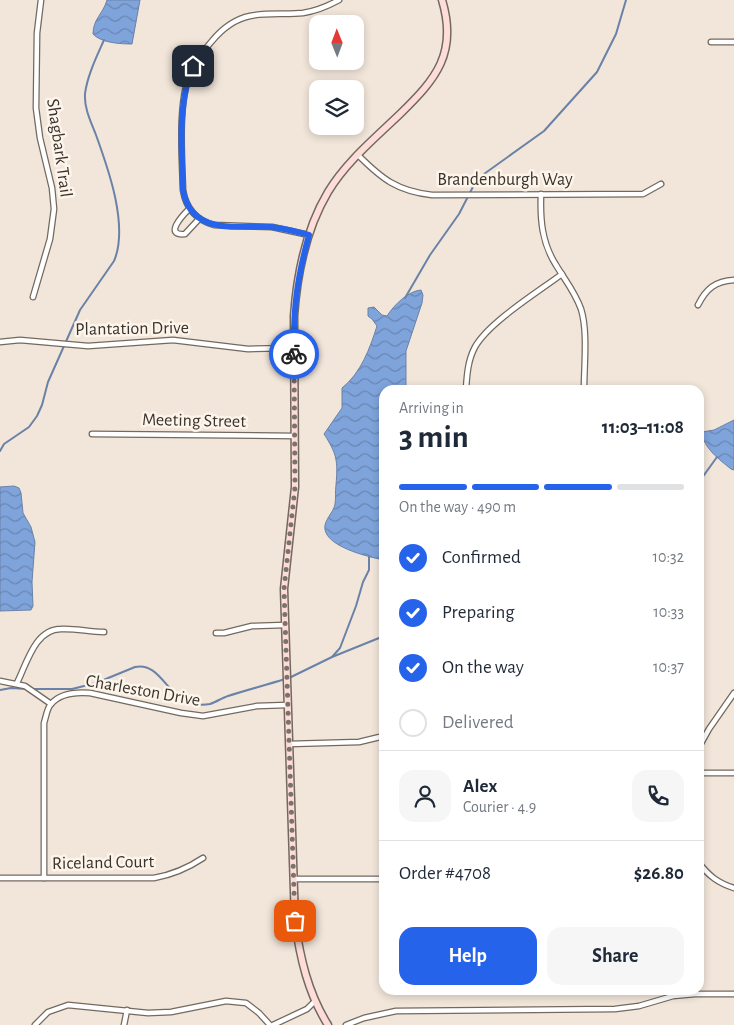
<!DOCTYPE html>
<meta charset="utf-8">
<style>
body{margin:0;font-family:"Alegreya Sans",sans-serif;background:#f6f6f7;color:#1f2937;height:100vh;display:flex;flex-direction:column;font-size:19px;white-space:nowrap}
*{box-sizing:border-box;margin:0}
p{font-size:16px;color:#747a83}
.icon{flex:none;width:28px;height:28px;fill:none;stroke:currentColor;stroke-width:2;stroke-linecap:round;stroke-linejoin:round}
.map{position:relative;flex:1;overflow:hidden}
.sheet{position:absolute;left:379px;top:385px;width:325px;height:610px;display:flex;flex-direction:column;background:#fff;border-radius:15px;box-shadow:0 2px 8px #0003}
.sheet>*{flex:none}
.needle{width:32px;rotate:359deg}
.fabs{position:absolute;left:309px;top:15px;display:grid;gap:10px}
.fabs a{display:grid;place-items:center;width:55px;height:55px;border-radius:10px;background:#fff;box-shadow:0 2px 8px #0003;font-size:25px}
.pin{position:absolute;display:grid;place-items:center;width:42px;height:42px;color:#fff;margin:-21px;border-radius:10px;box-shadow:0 2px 8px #0006}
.courier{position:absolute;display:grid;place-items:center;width:50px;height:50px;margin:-25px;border:4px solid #2563eb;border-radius:50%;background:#fff;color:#222;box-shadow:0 1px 6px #0007}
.head em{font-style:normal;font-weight:700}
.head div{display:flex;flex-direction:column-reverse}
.head{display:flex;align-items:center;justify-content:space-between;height:85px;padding:0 20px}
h1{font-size:32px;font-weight:700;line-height:38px}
.bar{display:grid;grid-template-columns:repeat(4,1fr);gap:8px 5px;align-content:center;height:60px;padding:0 20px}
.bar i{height:6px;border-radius:4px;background:#e0e1e3}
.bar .current{background:#2563eb}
.bar p{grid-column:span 4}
.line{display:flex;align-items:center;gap:12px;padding:0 20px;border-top:1px solid #e0e1e3}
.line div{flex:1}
.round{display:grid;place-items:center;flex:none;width:52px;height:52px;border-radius:15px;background:#f6f6f7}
ol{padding:0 20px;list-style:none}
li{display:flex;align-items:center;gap:15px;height:55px}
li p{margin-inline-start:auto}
li .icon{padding:5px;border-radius:50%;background:#2563eb;color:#fff;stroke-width:4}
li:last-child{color:#747a83}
li i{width:28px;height:28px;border:2px solid #e0e1e3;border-radius:50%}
.primary-button{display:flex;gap:10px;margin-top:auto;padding:10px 20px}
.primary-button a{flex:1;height:58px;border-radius:15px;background:#2563eb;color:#fff;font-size:20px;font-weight:700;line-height:58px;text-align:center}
.primary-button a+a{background:#f6f6f7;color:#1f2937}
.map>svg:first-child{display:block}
.water{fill:url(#water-waves);stroke:#6a82a7}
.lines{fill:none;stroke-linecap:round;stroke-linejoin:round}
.stream{stroke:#6a82a7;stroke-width:2}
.street-casing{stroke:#73695e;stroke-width:7}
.secondary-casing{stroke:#73695e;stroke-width:9}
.street{stroke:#fff;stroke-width:4.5}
.secondary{stroke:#feddd9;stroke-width:6}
.done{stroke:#7a726b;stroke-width:5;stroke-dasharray:0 9}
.route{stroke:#2563eb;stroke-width:6}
.labels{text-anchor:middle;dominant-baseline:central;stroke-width:5;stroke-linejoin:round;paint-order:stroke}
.street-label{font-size:18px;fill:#39342f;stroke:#fdf4ea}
</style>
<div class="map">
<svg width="734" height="1025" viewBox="0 0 734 1025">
<defs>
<pattern id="water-waves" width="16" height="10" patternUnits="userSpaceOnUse" patternTransform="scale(1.25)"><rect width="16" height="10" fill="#7fa4db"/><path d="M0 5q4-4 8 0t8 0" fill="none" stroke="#6986b2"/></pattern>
</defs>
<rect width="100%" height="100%" fill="#f2e6da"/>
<g class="water">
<path d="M107,0h33l-8,44c-11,0 -31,-1 -39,-10 0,-15 10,-20 14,-34z"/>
<path d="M421,290l2,5 -1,8 -16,48v39h-22v170c-15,-3 -63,-14 -59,-35 2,-8 9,-14 10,-21 1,-6 0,-13 1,-19 2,-24 1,-31 -12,-51l18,-26v-20c19,-15 28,-40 35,-62l-5,-7 -4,-3v-8l6,-1 8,8 5,1c7,-11 21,-25 34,-26z"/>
<path d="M734,420v50l-3,-1c-11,-9 -28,-21 -29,-37l12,-2z"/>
<path d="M14,486l5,2 2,5 2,20 8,14 4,15 -3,40 1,24 -2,4 -31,1v-124z"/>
</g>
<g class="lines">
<g class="stream">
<path d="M405,298l25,-43 29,-41 18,-35 67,-48 53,-59 19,-38 10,-34"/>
<path d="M0,451l4,-7 25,-17 8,-11 5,-11 6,-23 32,-72 34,-49c15,-35 -6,-93 -18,-126 -5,-13 -12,-27 -11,-41 2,-18 12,-38 19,-54"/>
<path d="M699,482l18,-25"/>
<path d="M332,657l8,-9 16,-42 7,-24 6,-12v-13"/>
<path d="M289,678l43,-21 52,-21"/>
<path d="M32,689h40l24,-6 39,-16c25,-6 34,33 56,36 6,2 13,2 19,1 6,-2 12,-6 18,-8 19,-6 38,-11 57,-17"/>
<path d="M0,690l11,-2 16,1"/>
</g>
<g class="street-casing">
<g id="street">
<path d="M711,42h23"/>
<path d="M358,155c24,24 39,36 74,40l211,-1 18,-10"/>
<path d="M541,194c-1,26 1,49 15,71 9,15 19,27 25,44 7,22 3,57 3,81"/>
<path d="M189,209c-6,6 -26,27 -4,25l14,-15"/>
<path d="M309,235l-37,-8 -58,-2c-18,-5 -28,-16 -31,-35 -1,-33 -5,-84 6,-114 5,-14 14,-25 23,-35 10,-12 23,-22 38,-25 18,-4 36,-1 53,-3 13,-2 25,-7 36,-13"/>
<path d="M33,297l17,-58 4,-30 -2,-21 -12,-50 -4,-30 1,-75 4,-33"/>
<path d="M698,305c8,-16 17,-24 36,-25"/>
<path d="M0,342l20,-2 68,6 85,-6 75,9 46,-1"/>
<path d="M466,389c1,-15 2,-29 9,-42 14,-25 63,-55 87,-73"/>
<path d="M92,434l203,2"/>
<path d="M216,633h8l28,-7 33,-1"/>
<path d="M0,681l25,5 26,18"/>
<path d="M17,683c10,-20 18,-54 44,-54 14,-1 28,3 43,3"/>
<path d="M289,744l70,-2 25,-6"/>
<path d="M699,747l10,-18 25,-36"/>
<path d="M699,773h35"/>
<path d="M699,863c10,13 19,20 35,25"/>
<path d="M0,878h154c17,-3 34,-10 49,-20"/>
<path d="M44,878v-155c2,-6 3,-15 7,-19 9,-11 27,-12 39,-11l91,20 22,3 54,-10 30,-1"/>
<path d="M294,879h90"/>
<path d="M35,1025l13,-13 20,-7 80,8 23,-1 55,-11 20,2 13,10 11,12"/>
<path d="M124,1025l3,-15"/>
<path d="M273,1025l34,-16 8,-8"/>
<path d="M346,1025l18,-7 32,-7 219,-2 24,-3 34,-10 22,-2h39"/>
</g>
</g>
<g class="secondary-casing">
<path id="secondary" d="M328,1025c-20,-32 -28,-67 -33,-104l-11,-332 11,-102 -1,-171c3,-42 12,-87 34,-124 18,-30 47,-54 72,-78 36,-35 58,-61 42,-114"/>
</g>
<use href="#street" class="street"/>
<use href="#secondary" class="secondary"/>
</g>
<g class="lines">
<path class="done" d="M294,354l1,133 -11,102 11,332"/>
<path class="route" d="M193,66c-16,38 -11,83 -10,124 8,46 53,35 88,37 13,1 26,5 38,8 -12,44 -16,74 -15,119"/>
</g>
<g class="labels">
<g class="street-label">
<text transform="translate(59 148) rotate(82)">Shagbark Trail</text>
<text x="505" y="180">Brandenburgh Way</text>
<text transform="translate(132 329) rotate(-1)">Plantation Drive</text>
<text transform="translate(194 421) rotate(1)">Meeting Street</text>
<text transform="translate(143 691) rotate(10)">Charleston Drive</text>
<text transform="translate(103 863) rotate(-1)">Riceland Court</text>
</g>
</g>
</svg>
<div class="fabs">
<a><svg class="needle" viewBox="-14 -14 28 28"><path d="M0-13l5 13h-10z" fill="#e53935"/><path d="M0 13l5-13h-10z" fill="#747a83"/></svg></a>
<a><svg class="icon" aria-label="layers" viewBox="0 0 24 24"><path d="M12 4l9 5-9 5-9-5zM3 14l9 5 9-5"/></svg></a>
</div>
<div class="pin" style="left:295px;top:921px;background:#ea580c"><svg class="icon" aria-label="bag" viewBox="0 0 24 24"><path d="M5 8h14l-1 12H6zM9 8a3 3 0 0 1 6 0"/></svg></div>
<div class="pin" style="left:193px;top:66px;background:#1f2937"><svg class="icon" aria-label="home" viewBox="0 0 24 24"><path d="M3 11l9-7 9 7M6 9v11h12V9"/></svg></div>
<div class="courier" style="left:294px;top:354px"><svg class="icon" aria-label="bike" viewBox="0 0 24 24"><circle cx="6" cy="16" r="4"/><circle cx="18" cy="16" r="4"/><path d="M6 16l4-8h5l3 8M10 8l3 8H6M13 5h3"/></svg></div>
<section class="sheet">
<div class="head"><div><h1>3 min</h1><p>Arriving in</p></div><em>11:03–11:08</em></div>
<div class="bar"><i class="current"></i><i class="current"></i><i class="current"></i><i></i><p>On the way · 490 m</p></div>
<ol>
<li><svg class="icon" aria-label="check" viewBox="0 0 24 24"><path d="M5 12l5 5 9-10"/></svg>Confirmed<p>10:32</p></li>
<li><svg class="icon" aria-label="check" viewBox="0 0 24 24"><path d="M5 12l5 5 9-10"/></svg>Preparing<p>10:33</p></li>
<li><svg class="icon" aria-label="check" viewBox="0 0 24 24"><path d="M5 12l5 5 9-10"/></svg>On the way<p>10:37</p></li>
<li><i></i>Delivered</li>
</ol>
<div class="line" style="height:90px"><a class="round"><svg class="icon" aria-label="person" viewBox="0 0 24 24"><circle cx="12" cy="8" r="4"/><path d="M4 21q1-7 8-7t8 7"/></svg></a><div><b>Alex</b><p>Courier · 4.9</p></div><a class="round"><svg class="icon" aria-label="phone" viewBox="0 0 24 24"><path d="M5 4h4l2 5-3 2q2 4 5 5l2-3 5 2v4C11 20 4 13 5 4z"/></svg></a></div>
<div class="line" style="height:65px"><div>Order #4708</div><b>$26.80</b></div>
<div class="primary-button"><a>Help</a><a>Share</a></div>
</section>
</div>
